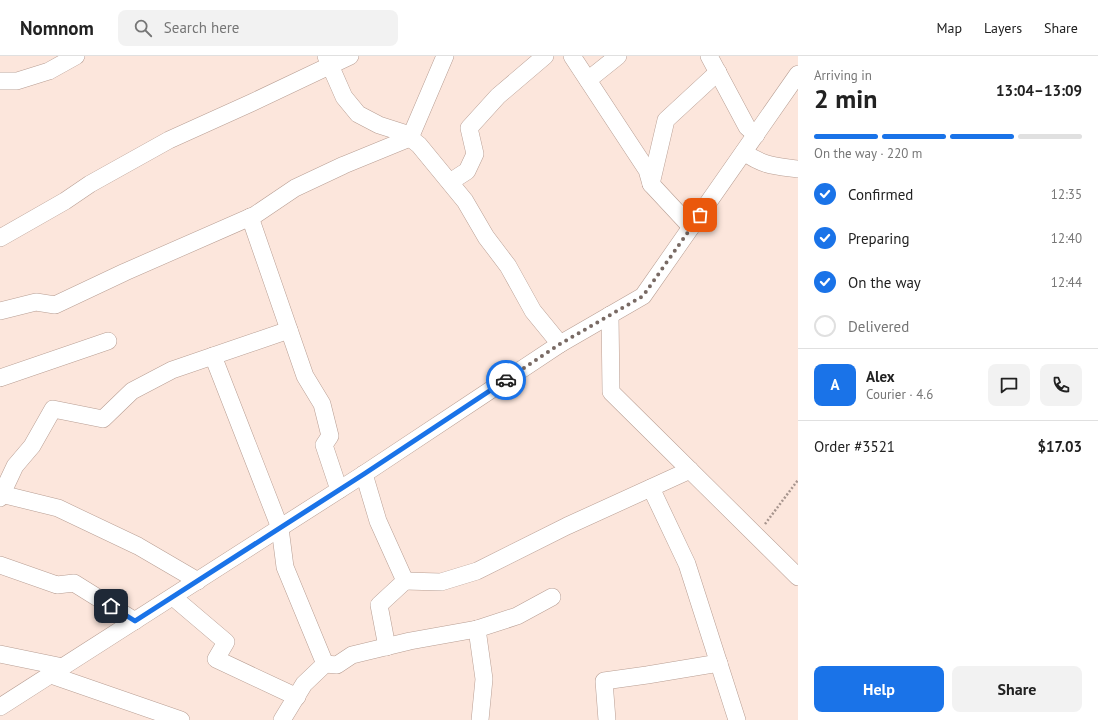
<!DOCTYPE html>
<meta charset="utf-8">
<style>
body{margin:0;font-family:"PT Sans",sans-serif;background:#f2f2f2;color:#222;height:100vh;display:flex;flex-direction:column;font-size:15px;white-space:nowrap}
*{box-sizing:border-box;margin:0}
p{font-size:13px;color:#767676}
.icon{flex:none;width:22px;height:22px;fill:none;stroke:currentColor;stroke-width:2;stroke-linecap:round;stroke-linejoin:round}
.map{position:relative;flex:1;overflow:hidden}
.sheet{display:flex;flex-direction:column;background:#fff;width:300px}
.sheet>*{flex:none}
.pin{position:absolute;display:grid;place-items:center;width:34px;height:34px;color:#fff;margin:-17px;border-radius:8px;box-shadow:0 2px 6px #0006}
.courier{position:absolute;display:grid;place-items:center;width:40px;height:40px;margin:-20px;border:3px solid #1a73e8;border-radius:50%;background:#fff;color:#222;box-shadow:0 1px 5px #0007}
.head em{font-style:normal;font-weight:600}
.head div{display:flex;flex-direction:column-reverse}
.head{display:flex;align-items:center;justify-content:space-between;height:68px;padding:0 16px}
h1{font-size:26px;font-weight:600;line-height:30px}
.bar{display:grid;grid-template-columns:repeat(4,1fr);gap:6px 4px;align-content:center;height:48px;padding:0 16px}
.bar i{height:5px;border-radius:3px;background:#e0e0e0}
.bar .active{background:#1a73e8}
.bar p{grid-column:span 4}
.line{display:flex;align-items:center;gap:10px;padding:0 16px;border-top:1px solid #e0e0e0}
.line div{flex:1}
.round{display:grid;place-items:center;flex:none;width:42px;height:42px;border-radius:8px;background:#f2f2f2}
ol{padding:0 16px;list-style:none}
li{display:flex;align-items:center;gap:12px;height:44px}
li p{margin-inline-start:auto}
li .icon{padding:4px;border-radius:50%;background:#1a73e8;color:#fff;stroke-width:4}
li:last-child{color:#767676}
li i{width:22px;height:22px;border:2px solid #e0e0e0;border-radius:50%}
.button{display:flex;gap:8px;margin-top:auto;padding:8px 16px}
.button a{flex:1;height:46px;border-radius:8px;background:#1a73e8;color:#fff;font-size:16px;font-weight:600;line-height:46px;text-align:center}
.button a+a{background:#f2f2f2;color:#222}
header{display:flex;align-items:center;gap:24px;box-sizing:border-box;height:56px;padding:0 20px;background:#fff;border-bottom:1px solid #e0e0e0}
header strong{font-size:19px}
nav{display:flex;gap:22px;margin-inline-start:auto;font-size:14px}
.search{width:280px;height:36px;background:#f2f2f2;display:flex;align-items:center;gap:10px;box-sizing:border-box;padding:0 14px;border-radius:8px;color:#767676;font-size:15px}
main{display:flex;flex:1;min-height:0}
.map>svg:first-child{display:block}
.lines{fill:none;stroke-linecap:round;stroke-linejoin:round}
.minor-casing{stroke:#b89e93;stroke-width:18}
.path{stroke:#a7958e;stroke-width:2.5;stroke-dasharray:2 2;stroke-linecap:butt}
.minor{stroke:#fff;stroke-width:17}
.done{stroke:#796a64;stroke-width:4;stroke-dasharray:0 7.2}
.route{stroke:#1a73e8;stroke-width:5}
</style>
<header>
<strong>Nomnom</strong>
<div class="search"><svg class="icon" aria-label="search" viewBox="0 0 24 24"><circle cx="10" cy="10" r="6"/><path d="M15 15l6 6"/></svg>Search here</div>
<nav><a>Map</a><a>Layers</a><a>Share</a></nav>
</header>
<main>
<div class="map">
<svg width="798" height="664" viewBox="0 0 798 664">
<rect width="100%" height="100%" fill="#fce6dc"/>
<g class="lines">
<g class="minor-casing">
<g id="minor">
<path d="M326,0l18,41 14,17 21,11 25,8 15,12 46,56 21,36 22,29 25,45 27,33"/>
<path d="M572,0l75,114 4,14 40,43"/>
<path d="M709,0l38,71 9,8"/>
<path d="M588,24l30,-24"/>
<path d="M0,25h17l32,-10 27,-15"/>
<path d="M744,96c19,14 31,14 54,17"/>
<path d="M450,126l17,-11 8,-17 -6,-26 29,-32 47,-40"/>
<path d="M651,128l15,-64 52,-48"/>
<path d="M250,161l55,159 17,28 8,32 -6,9 15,45"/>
<path d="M0,182l65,-37 25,-17 79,-44 82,-37 99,-47"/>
<path d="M0,255l36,-9 19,3 70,-33 130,-57 40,-27 49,-23 66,-27 35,-82"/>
<path d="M610,259l1,77 187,185"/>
<path d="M213,300l67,172 5,39 40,97 -21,20 -22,36"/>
<path d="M0,322l108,-37"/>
<path d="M364,418l14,47 27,60 -26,24 8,42"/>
<path d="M651,432l36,76 50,156"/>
<path d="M1,438l57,14 80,38 60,35"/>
<path d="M0,442l15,-32 17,-20 21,-37 50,10 29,-28 40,-21 117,-40"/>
<path d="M0,509l57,20 17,-2 61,38"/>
<path d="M405,525l36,1 36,-11 90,-45 123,-56"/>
<path d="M173,541l53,45 -10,17 81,38"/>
<path d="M477,573l7,50 -4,41"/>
<path d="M0,598l63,13"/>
<path d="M325,608l12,1 15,-10 58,-14 67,-12 40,-13 35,-19"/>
<path d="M51,619l130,45"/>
<path d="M0,651l364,-233 196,-130 83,-48 155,-222"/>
<path d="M607,664l-3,-39 43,-6 72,-12"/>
</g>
</g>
<path class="path" d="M765,468l33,-44"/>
<use href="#minor" class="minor"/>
</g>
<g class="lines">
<path class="done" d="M506,324l54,-36 83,-48 57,-81"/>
<path class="route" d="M111,550l24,15 229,-147 142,-94"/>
</g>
</svg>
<div class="pin" style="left:700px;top:159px;background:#ea580c"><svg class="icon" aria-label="bag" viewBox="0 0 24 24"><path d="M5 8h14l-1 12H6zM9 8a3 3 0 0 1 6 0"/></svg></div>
<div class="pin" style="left:111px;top:550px;background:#1f2937"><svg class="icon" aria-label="home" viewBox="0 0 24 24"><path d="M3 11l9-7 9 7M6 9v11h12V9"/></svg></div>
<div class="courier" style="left:506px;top:324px"><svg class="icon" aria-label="car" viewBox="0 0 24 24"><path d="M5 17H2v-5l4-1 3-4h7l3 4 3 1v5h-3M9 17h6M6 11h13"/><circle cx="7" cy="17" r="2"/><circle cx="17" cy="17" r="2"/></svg></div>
</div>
<section class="sheet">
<div class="head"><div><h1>2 min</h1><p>Arriving in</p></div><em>13:04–13:09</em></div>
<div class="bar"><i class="active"></i><i class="active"></i><i class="active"></i><i></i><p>On the way · 220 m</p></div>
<ol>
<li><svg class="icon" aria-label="check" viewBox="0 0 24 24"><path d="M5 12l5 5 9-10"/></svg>Confirmed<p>12:35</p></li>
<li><svg class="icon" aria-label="check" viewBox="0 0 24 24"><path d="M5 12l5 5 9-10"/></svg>Preparing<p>12:40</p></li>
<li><svg class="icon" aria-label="check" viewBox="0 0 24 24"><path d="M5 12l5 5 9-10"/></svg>On the way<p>12:44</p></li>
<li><i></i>Delivered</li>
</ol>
<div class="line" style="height:72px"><b class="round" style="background:#1a73e8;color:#fff">A</b><div><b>Alex</b><p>Courier · 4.6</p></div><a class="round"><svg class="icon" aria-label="chat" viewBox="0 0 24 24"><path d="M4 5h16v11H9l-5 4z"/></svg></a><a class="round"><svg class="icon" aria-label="phone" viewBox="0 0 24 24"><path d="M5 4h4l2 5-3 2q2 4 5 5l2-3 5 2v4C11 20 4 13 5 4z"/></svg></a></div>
<div class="line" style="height:52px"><div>Order #3521</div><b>$17.03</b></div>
<div class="button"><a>Help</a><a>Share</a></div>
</section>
</main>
